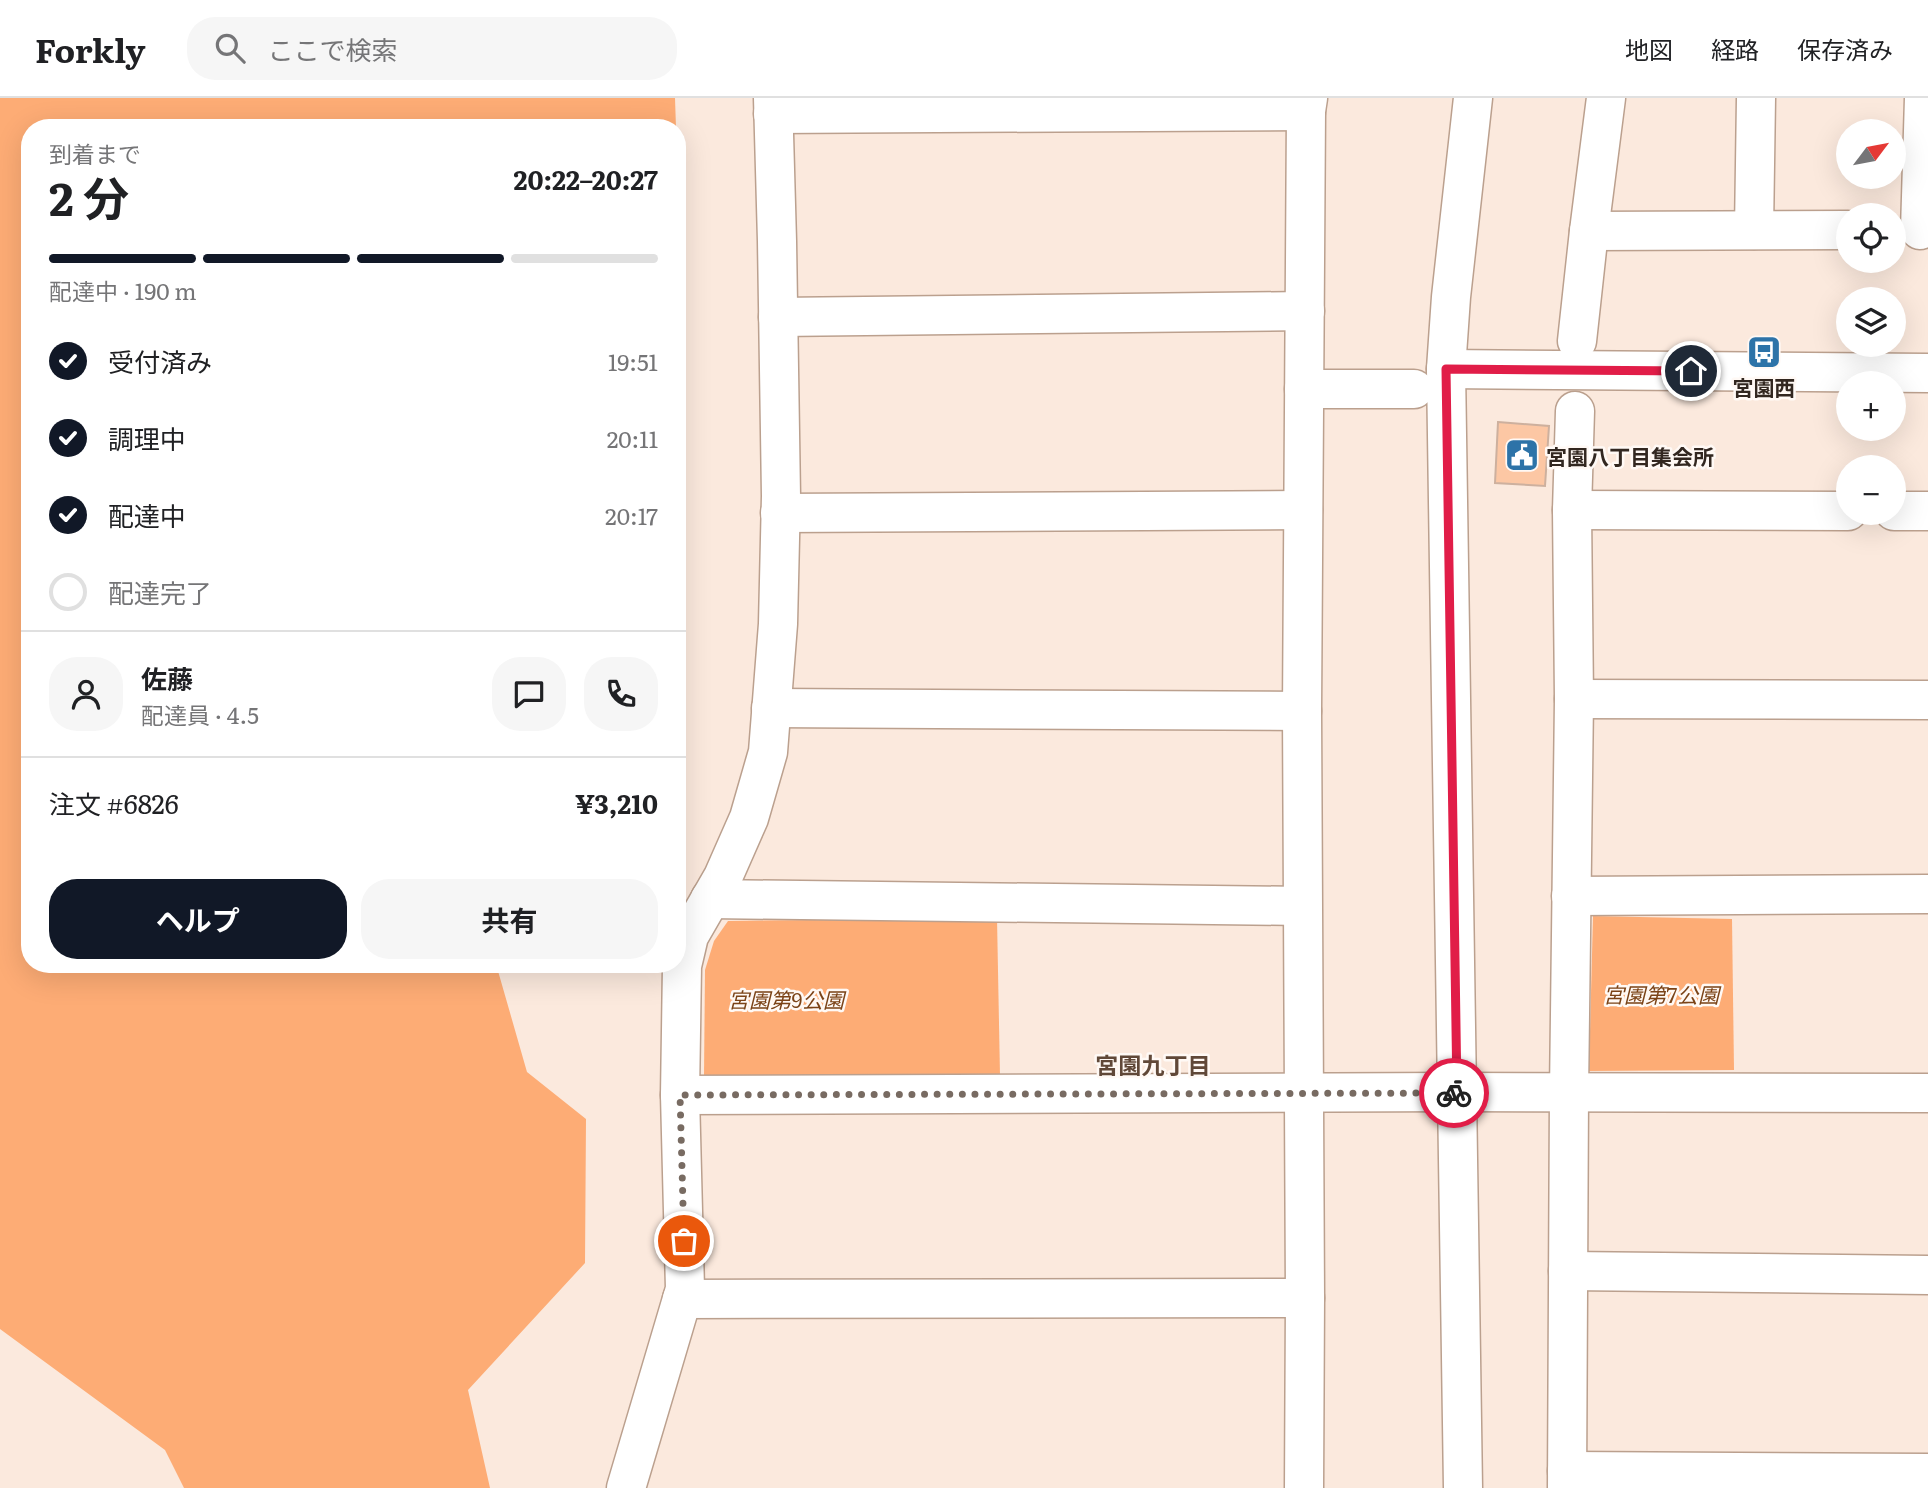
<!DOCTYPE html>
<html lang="ja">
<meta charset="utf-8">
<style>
body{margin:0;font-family:Literata,"Noto Sans JP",serif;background:#f6f6f6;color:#202124;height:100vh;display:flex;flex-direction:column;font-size:26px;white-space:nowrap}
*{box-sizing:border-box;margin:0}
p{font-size:23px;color:#757577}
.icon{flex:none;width:38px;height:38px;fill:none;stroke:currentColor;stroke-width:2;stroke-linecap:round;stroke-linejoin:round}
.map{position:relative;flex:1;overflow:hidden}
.details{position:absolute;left:21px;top:21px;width:665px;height:854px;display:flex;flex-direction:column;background:#fff;border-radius:28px;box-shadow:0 7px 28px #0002}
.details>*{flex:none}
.needle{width:46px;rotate:58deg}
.tools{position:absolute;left:1836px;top:21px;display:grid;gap:14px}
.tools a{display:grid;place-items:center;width:70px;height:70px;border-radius:50%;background:#fff;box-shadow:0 7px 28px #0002;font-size:35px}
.pin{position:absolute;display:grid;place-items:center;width:60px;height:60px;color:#fff;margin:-30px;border:4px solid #fff;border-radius:50%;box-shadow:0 2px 7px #0007}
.courier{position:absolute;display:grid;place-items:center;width:70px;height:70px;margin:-35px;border:5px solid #e11d48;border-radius:50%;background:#fff;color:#222;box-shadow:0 2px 9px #0007}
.headline em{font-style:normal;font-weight:700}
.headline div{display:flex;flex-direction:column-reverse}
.headline{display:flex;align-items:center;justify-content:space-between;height:119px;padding:0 28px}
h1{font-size:46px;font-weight:700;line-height:52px}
.bar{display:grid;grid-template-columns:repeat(4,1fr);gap:10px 7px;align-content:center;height:84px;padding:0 28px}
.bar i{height:9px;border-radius:5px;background:#e0e0e0}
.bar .selected{background:#111827}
.bar p{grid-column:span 4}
.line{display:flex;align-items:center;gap:18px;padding:0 28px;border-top:2px solid #e0e0e0}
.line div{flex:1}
.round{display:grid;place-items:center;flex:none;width:74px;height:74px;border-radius:28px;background:#f6f6f6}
ol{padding:0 28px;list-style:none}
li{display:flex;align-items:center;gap:21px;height:77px}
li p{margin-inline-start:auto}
li .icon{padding:7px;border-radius:50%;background:#111827;color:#fff;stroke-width:4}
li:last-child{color:#757577}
li i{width:38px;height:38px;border:4px solid #e0e0e0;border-radius:50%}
.action{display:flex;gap:14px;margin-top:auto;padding:14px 28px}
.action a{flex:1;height:80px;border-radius:28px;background:#111827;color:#fff;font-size:28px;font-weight:700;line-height:80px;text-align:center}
.action a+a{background:#f6f6f6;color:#202124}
header{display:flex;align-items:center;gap:42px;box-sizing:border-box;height:98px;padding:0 35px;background:#fff;border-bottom:2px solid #e0e0e0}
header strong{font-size:33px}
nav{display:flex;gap:38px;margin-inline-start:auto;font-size:24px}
.search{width:490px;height:63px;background:#f6f6f6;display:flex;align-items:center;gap:18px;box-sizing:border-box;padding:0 24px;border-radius:28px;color:#757577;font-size:26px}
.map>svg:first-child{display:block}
.green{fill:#fdac75}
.building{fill:#fcc7a4;stroke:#cdb09e;stroke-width:2}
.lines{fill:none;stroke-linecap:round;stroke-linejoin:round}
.minor-casing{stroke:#bba08e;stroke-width:41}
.minor{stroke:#fff;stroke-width:38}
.done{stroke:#786b62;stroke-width:7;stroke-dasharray:0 12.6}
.route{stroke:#e11d48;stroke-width:9}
.labels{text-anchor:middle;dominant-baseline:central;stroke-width:5;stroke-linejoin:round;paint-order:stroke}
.poi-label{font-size:21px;font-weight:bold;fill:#322720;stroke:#fff9f5}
.park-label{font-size:21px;font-style:italic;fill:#7b4317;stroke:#fff9f5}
.neighbourhood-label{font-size:23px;font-weight:bold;fill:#604838;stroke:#fff9f5}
</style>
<header>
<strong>Forkly</strong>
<div class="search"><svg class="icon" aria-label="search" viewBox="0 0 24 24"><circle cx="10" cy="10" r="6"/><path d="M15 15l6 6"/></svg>ここで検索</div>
<nav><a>地図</a><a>経路</a><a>保存済み</a></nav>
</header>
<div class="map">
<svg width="1928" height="1390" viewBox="0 0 1928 1390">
<rect width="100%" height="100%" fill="#fbe9dd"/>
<g class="green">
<path d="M0,0h675l1,30h-646v836h466l31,108 59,47 -1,144 -117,127 22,98h-306l-19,-38 -165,-121z"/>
<path d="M677,55l9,243 -9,7z"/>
<path d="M1593,818l139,3 2,151 -145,1z"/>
<path d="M997,820l3,158h-296l1,-106 9,-29 14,-20z"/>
</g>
<path class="building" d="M1498,324l51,4 -4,60 -50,-3z"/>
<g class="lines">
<g class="minor-casing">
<g id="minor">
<path d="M773,16l533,-3"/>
<path d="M1754,132l2,-132"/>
<path d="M1920,132l4,-132"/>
<path d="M1589,133l259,-1"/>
<path d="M778,219l527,-6"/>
<path d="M1577,243l12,-110 17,-133"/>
<path d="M1446,271l482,4"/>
<path d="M1304,291h110"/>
<path d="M1572,412l276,1"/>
<path d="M1894,413h34"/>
<path d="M780,415l523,-3"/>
<path d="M1574,601l354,1"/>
<path d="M771,610l531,3"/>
<path d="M1571,798l357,-2"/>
<path d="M710,801l592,7"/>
<path d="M680,997l777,-3 471,1"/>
<path d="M1568,1173l360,4"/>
<path d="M682,1201l623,-1"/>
<path d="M1567,1373l361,2"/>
<path d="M626,1390l59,-199 -5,-194 2,-129 7,-30 34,-59 26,-59 19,-66 10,-128 3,-128 -4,-255 -4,-143"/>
<path d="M1304,1390l1,-190 -3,-587 4,-600 2,-13"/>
<path d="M1463,1390l-17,-1119 5,-72 22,-199"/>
<path d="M1567,1390l2,-395 5,-394 -2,-189 3,-99"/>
</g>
</g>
<use href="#minor" class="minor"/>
</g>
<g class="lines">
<path class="done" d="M684,1143l-4,-146 774,-2"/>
<path class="route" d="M1454,995h3l-11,-724 245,2"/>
</g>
<defs>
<g id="bus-square" transform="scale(1.75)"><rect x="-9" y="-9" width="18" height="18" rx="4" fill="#2d73a8" stroke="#fff9f5"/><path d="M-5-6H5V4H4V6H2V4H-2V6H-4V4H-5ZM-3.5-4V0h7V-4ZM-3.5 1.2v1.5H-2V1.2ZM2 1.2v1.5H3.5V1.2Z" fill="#fff"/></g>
<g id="civic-square" transform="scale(1.75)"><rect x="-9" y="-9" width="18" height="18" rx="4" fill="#2d73a8" stroke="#fff9f5"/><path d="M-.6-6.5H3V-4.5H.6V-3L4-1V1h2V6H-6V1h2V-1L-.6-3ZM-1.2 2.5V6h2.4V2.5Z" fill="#fff"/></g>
</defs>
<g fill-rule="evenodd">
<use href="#bus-square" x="1764" y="254"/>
<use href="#civic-square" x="1522" y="357"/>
</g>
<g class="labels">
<g class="poi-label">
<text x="1764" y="288">宮園西</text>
<text x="1546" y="357" text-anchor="start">宮園八丁目集会所</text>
</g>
<g class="park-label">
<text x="1661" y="895">宮園第7公園</text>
<text x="786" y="900">宮園第9公園</text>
</g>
<g class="neighbourhood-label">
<text x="1153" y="966">宮園九丁目</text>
</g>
</g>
</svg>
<div class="tools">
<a><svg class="needle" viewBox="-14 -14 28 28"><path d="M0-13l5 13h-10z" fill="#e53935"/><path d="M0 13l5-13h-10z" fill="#757577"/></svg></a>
<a><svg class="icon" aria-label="locate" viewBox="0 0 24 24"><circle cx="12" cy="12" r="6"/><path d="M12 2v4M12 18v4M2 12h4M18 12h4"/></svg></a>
<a><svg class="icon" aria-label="layers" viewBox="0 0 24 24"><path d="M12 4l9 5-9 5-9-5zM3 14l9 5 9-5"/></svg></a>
<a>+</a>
<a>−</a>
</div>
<div class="pin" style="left:684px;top:1143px;background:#ea580c"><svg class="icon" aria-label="bag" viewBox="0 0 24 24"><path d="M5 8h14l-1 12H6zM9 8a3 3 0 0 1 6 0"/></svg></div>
<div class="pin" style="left:1691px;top:273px;background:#1f2937"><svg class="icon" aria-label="home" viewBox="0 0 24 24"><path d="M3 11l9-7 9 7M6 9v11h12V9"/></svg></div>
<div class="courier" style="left:1454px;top:995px"><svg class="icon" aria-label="bike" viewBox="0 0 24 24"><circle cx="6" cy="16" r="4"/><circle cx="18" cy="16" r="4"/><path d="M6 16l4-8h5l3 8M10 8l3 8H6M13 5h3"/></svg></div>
<section class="details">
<div class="headline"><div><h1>2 分</h1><p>到着まで</p></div><em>20:22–20:27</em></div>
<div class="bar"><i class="selected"></i><i class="selected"></i><i class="selected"></i><i></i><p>配達中 · 190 m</p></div>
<ol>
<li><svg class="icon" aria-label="check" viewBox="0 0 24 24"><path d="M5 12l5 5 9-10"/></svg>受付済み<p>19:51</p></li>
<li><svg class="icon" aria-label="check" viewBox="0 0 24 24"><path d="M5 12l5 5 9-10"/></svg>調理中<p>20:11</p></li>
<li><svg class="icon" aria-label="check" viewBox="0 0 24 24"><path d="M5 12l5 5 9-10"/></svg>配達中<p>20:17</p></li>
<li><i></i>配達完了</li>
</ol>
<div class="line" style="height:126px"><a class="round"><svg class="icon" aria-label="person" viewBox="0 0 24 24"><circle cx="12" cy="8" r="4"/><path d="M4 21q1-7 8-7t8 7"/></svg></a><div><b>佐藤</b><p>配達員 · 4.5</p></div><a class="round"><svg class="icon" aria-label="chat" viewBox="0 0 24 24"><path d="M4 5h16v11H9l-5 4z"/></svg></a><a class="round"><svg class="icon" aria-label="phone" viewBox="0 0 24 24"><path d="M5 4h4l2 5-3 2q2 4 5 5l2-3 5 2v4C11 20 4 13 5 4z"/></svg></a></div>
<div class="line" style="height:91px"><div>注文 #6826</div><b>¥3,210</b></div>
<div class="action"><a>ヘルプ</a><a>共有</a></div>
</section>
</div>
